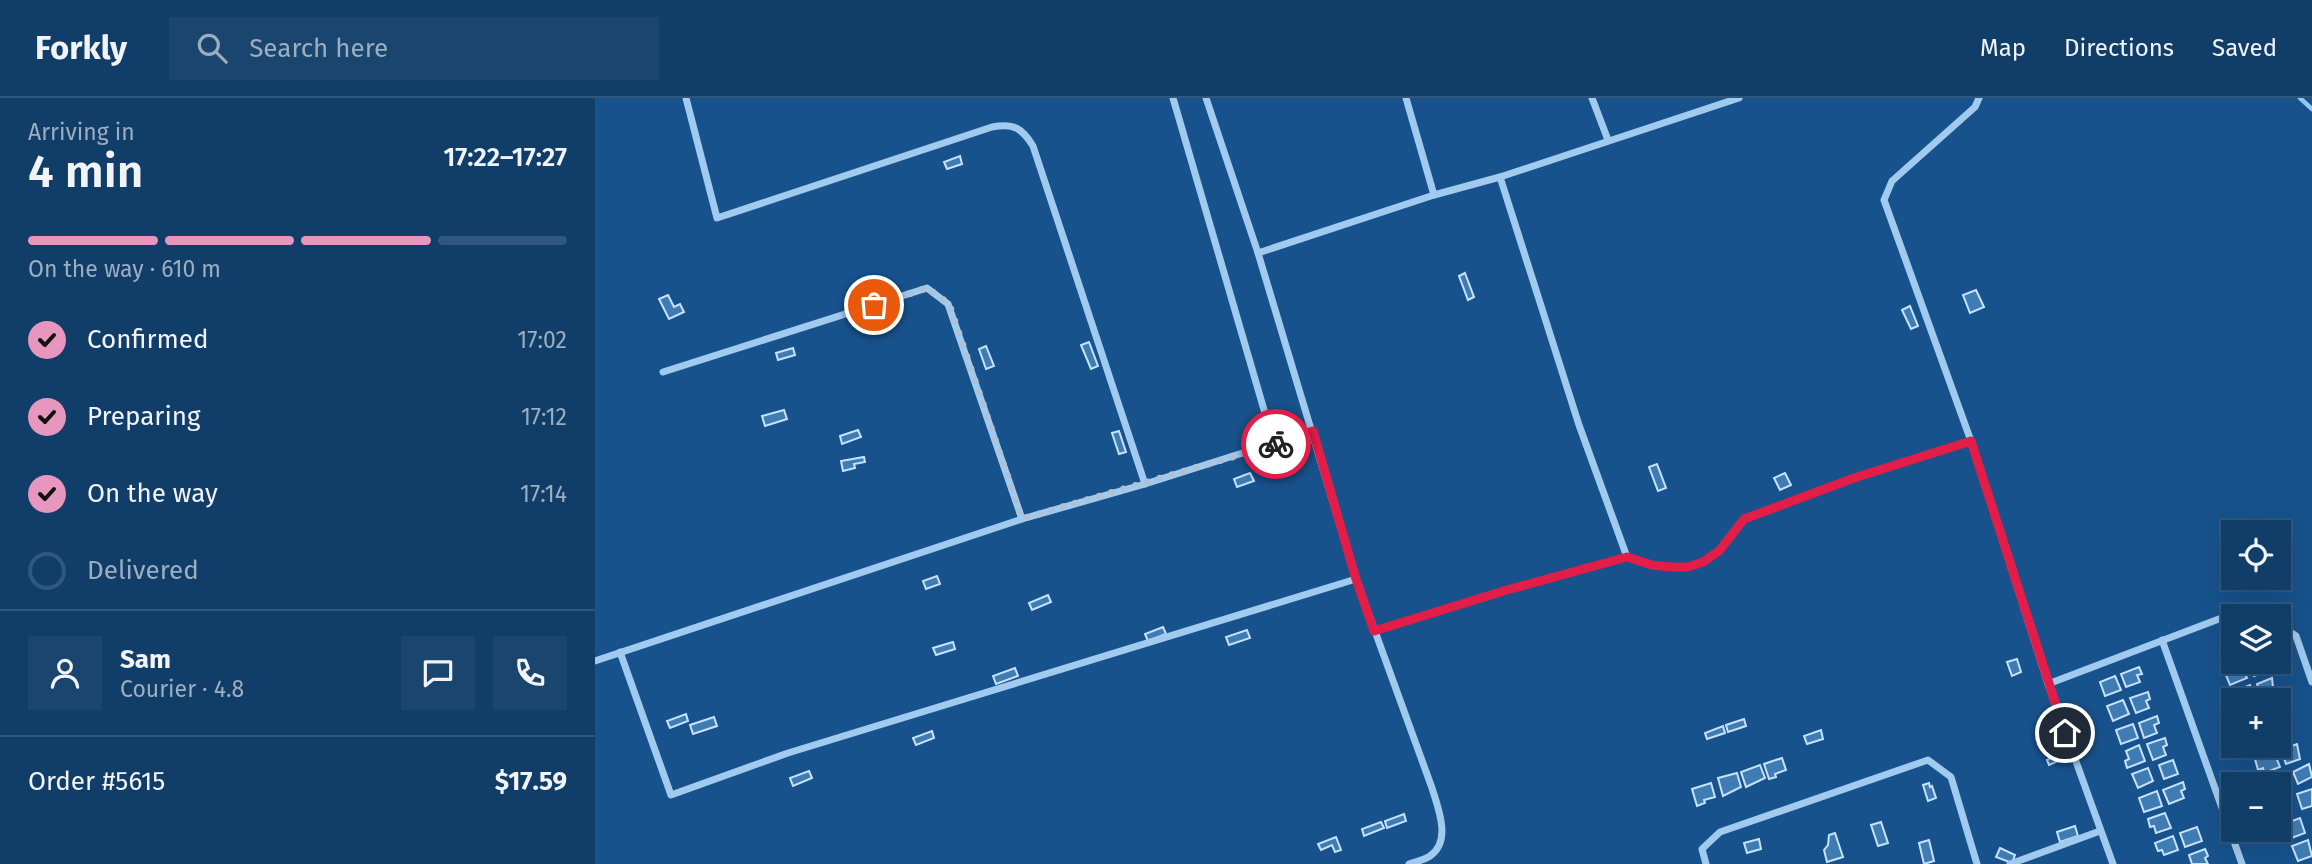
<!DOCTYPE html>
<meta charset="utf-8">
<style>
body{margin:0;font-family:"Fira Sans",sans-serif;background:#1a456f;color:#f1f3f6;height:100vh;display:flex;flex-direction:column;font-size:26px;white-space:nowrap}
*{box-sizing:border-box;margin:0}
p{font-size:23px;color:#9caec0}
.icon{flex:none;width:38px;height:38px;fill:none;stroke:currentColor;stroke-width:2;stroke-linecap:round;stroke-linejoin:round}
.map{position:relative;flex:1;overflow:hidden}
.drawer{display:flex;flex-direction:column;background:#113e69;width:595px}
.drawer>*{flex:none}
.tools{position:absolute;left:1626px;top:422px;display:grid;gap:14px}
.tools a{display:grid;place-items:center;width:70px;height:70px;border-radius:0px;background:#113e69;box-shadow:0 7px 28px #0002,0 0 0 2px #30577d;font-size:35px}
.pin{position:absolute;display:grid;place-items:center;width:60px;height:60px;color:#fff;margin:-30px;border:4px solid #fff;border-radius:50%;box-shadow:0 2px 7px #0007}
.courier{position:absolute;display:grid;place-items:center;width:70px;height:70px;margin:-35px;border:5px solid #e11d48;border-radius:50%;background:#fff;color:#222;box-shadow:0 2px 9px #0007}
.head em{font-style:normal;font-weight:600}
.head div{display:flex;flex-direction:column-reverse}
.head{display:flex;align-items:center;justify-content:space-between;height:119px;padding:0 28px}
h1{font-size:46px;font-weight:600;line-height:52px}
.bar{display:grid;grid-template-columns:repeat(4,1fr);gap:10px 7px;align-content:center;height:84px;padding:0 28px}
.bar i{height:9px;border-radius:5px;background:#30577d}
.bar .active{background:#e797bd}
.bar p{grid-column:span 4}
.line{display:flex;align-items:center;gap:18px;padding:0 28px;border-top:2px solid #30577d}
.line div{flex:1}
.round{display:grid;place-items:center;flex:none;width:74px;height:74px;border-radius:0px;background:#1a456f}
ol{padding:0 28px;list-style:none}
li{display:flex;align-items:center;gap:21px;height:77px}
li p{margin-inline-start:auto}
li .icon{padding:7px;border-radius:50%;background:#e797bd;color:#111;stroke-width:4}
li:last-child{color:#9caec0}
li i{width:38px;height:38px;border:4px solid #30577d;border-radius:50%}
header{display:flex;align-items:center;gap:42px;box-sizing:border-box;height:98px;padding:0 35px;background:#113e69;border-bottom:2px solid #30577d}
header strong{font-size:33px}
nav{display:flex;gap:38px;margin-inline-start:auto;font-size:24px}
.search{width:490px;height:63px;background:#1a456f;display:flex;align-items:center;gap:18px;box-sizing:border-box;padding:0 24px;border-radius:0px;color:#9caec0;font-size:26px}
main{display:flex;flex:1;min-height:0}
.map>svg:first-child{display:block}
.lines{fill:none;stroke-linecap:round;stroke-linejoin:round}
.stream{stroke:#93c6f1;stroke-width:4.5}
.building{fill:#3f7cb4;stroke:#c7e2fb;stroke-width:2}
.minor{stroke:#a1caef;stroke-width:7}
.done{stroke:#aec2d7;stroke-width:7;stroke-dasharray:0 12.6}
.route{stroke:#e11d48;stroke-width:9}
</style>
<header>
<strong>Forkly</strong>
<div class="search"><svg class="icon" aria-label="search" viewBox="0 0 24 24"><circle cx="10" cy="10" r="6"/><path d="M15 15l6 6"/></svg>Search here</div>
<nav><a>Map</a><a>Directions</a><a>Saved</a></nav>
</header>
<main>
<section class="drawer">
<div class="head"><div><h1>4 min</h1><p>Arriving in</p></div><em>17:22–17:27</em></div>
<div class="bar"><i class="active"></i><i class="active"></i><i class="active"></i><i></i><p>On the way · 610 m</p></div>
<ol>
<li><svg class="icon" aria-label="check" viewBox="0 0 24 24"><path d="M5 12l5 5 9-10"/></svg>Confirmed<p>17:02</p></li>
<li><svg class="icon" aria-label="check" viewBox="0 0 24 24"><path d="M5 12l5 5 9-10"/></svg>Preparing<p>17:12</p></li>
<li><svg class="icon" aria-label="check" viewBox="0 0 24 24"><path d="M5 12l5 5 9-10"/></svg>On the way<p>17:14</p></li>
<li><i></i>Delivered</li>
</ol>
<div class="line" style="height:126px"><a class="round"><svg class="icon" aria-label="person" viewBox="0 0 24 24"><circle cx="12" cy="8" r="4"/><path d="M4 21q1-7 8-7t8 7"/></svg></a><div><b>Sam</b><p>Courier · 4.8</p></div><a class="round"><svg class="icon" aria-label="chat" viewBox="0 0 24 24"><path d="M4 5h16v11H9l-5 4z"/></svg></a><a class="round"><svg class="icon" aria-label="phone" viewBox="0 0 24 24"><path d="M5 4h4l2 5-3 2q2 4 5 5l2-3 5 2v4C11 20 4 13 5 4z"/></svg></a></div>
<div class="line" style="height:91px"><div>Order #5615</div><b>$17.59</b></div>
</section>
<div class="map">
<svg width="1717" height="766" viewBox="0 0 1717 766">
<rect width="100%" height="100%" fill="#17528c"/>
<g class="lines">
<path class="stream" d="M1705,0l12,11"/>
</g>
<g class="building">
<path d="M365,58l2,8 -15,5 -3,-7z"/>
<path d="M870,175l9,24 -6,3 -9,-24z"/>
<path d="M1381,192l8,17 -14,6 -7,-18z"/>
<path d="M73,197l6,12 6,-3 4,8 -15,7 -10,-20z"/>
<path d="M1315,208l8,20 -7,3 -9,-19z"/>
<path d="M494,244l9,24 -7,3 -10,-24z"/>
<path d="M391,248l8,20 -8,3 -7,-20z"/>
<path d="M198,250l2,7 -17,5 -2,-7z"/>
<path d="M189,312l3,9 -22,7 -3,-10z"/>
<path d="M263,332l3,7 -19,7 -2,-8z"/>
<path d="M524,333l7,21 -7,2 -7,-21z"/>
<path d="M269,359l1,5 -11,2 1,4 -12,3 -2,-10z"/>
<path d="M1062,366l9,24 -8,3 -9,-24z"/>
<path d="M655,375l4,8 -17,6 -3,-8z"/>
<path d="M1190,375l6,12 -11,5 -6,-12z"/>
<path d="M342,478l3,8 -14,5 -3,-8z"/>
<path d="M453,497l3,7 -19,8 -3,-7z"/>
<path d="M568,529l3,7 -18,7 -3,-7z"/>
<path d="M652,532l3,8 -21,7 -3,-8z"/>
<path d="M358,544l2,7 -19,6 -3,-7z"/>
<path d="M1638,548v16h2l-13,4 -2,-15z"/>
<path d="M1422,561l4,13 -9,4 -5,-14z"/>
<path d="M1653,564h19l1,1 -5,2 3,7 -12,4z"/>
<path d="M1646,566l6,14 -17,7 -6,-15z"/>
<path d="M1544,569l3,7 -5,1 3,7 -14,5 -5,-13z"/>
<path d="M420,570l3,8 -22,8 -3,-8z"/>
<path d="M1520,578l6,14 -16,6 -5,-14z"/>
<path d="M1677,580l2,17 -12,4 -5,-15z"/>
<path d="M1655,587l5,15h-22l-3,-7z"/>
<path d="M1553,594l2,7 -4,2 3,7 -13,5 -6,-15z"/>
<path d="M1528,602l6,14 -16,7 -6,-15z"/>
<path d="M91,616l2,7 -18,7 -3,-7z"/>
<path d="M1562,618l2,7 -5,2 3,8 -13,5 -5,-15z"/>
<path d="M119,619l3,9 -24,8 -3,-9z"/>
<path d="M1149,621l2,7 -18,6 -2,-7z"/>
<path d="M1538,626l5,14 -17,6 -5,-14z"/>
<path d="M1128,628l2,7 -18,6 -2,-6z"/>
<path d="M1226,632l2,9 -16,5 -3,-8z"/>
<path d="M337,633l2,7 -18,7 -3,-7z"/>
<path d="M1570,640l2,7 -4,2 3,8 -13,5 -6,-16z"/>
<path d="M1702,646l3,15 -14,5 -5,-14z"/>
<path d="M1544,647l6,16 -18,7 -2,-7 4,-2 -3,-8z"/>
<path d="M1465,648l5,12 -16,7 -2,-5 6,-3 -2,-7z"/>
<path d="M1679,654l6,15 -16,6 -1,-5 -5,2 -3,-11z"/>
<path d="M1187,660l4,12 -11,4 1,3 -7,2 -5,-15z"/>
<path d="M1578,662l5,14 -14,5 -5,-14z"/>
<path d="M1714,666l3,13 -14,7 -5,-12z"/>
<path d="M1165,667l5,13 -19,9 -5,-15z"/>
<path d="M1553,670l5,13 -15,7 -6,-14z"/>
<path d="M214,673l3,7 -19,8 -3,-8z"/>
<path d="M1142,675l4,14 -18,9 -5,-18z"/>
<path d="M1687,677l6,14 -9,3v-8h-14l-1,-2z"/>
<path d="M1588,684l2,7 -4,2 3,7 -15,6 -6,-14z"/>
<path d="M1116,685l4,14 -11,3 1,3 -8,3 -5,-17z"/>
<path d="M1334,685l1,4 2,-1 4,12 -8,3 -5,-16z"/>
<path d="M1717,691v17l-10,3 -5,-15z"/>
<path d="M1562,693l5,15 -18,6 -5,-14z"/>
<path d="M1570,715l6,15 -15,5 -2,-7 -4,1 -2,-8z"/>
<path d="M809,716l2,7 -19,7 -2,-7z"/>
<path d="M1705,720l5,15 -16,6 -5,-15z"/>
<path d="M786,724l3,6 -20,8 -2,-7z"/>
<path d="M1286,724l7,21 -10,3 -7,-21z"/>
<path d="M1480,728l3,10 -18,6 -3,-10z"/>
<path d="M1602,729l5,14 -17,6 -5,-14z"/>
<path d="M1240,735l8,24 -16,5 -3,-12 4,-5 1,-10z"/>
<path d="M1578,738l5,14 -14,5 -2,-5 -4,1 -3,-8z"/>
<path d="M741,739l5,13 -6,2 -3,-7 -11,5 -3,-6z"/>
<path d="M1164,741l2,10 -14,4 -3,-10z"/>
<path d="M1334,742l5,21 -10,3 -5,-21z"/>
<path d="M1713,742l4,16 -14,5 -6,-15z"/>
<path d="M1405,750l15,7 -3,8 -16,-6z"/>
<path d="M1610,751l3,7 -3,2 3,6h-16l-3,-9z"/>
</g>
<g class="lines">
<g class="minor">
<path d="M91,0l31,120 275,-91c22,-4 30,1 41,19l112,338"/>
<path d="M578,0l101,346"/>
<path d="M611,0l52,155 98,326 76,209c6,20 20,53 -2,68 -6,4 -15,6 -21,8"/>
<path d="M811,0l28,97"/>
<path d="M997,0l16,42"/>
<path d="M1384,0l-4,9 -83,74 -8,19 87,241 77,243 65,180"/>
<path d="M905,79l239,-79"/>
<path d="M663,155l176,-58 66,-18 79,248 48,132"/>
<path d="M68,274l264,-84 21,16 74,215"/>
<path d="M1684,527l17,11 16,46"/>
<path d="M779,533l133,-41 120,-33 25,8 18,2h18l15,-5 16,-11 25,-32 110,-41 117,-37"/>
<path d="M1567,542l80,224"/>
<path d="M25,554l51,143 117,-42 568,-174"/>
<path d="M0,563l427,-142 123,-35 167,-53"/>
<path d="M1453,586l184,-70 33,2"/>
<path d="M1111,766l-4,-15 18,-17 208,-72 23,17 26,87"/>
<path d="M1415,766l90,-33"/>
</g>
</g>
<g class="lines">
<path class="done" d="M279,207l53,-17 22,16 73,215 254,-75"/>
<path class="route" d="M681,346l37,-13 43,148 18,52 133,-41 120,-33 25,8 18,2h18l15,-5 16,-11 25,-32 110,-41 117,-37 94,292"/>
</g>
</svg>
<div class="tools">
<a><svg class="icon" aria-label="locate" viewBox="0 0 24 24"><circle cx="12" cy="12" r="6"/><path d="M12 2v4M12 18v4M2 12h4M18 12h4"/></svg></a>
<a><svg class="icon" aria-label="layers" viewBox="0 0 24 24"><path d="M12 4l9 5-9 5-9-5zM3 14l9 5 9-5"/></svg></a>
<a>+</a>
<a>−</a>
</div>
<div class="pin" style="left:279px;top:207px;background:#ea580c"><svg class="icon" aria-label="bag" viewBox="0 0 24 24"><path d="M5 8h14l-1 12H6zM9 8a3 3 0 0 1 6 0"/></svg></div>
<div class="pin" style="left:1470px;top:635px;background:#1f2937"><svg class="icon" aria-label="home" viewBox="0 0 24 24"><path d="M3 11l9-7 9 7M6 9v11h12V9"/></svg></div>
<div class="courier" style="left:681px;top:346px"><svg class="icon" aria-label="bike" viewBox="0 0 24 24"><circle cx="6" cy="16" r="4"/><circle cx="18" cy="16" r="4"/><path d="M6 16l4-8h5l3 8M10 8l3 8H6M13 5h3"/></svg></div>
</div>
</main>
